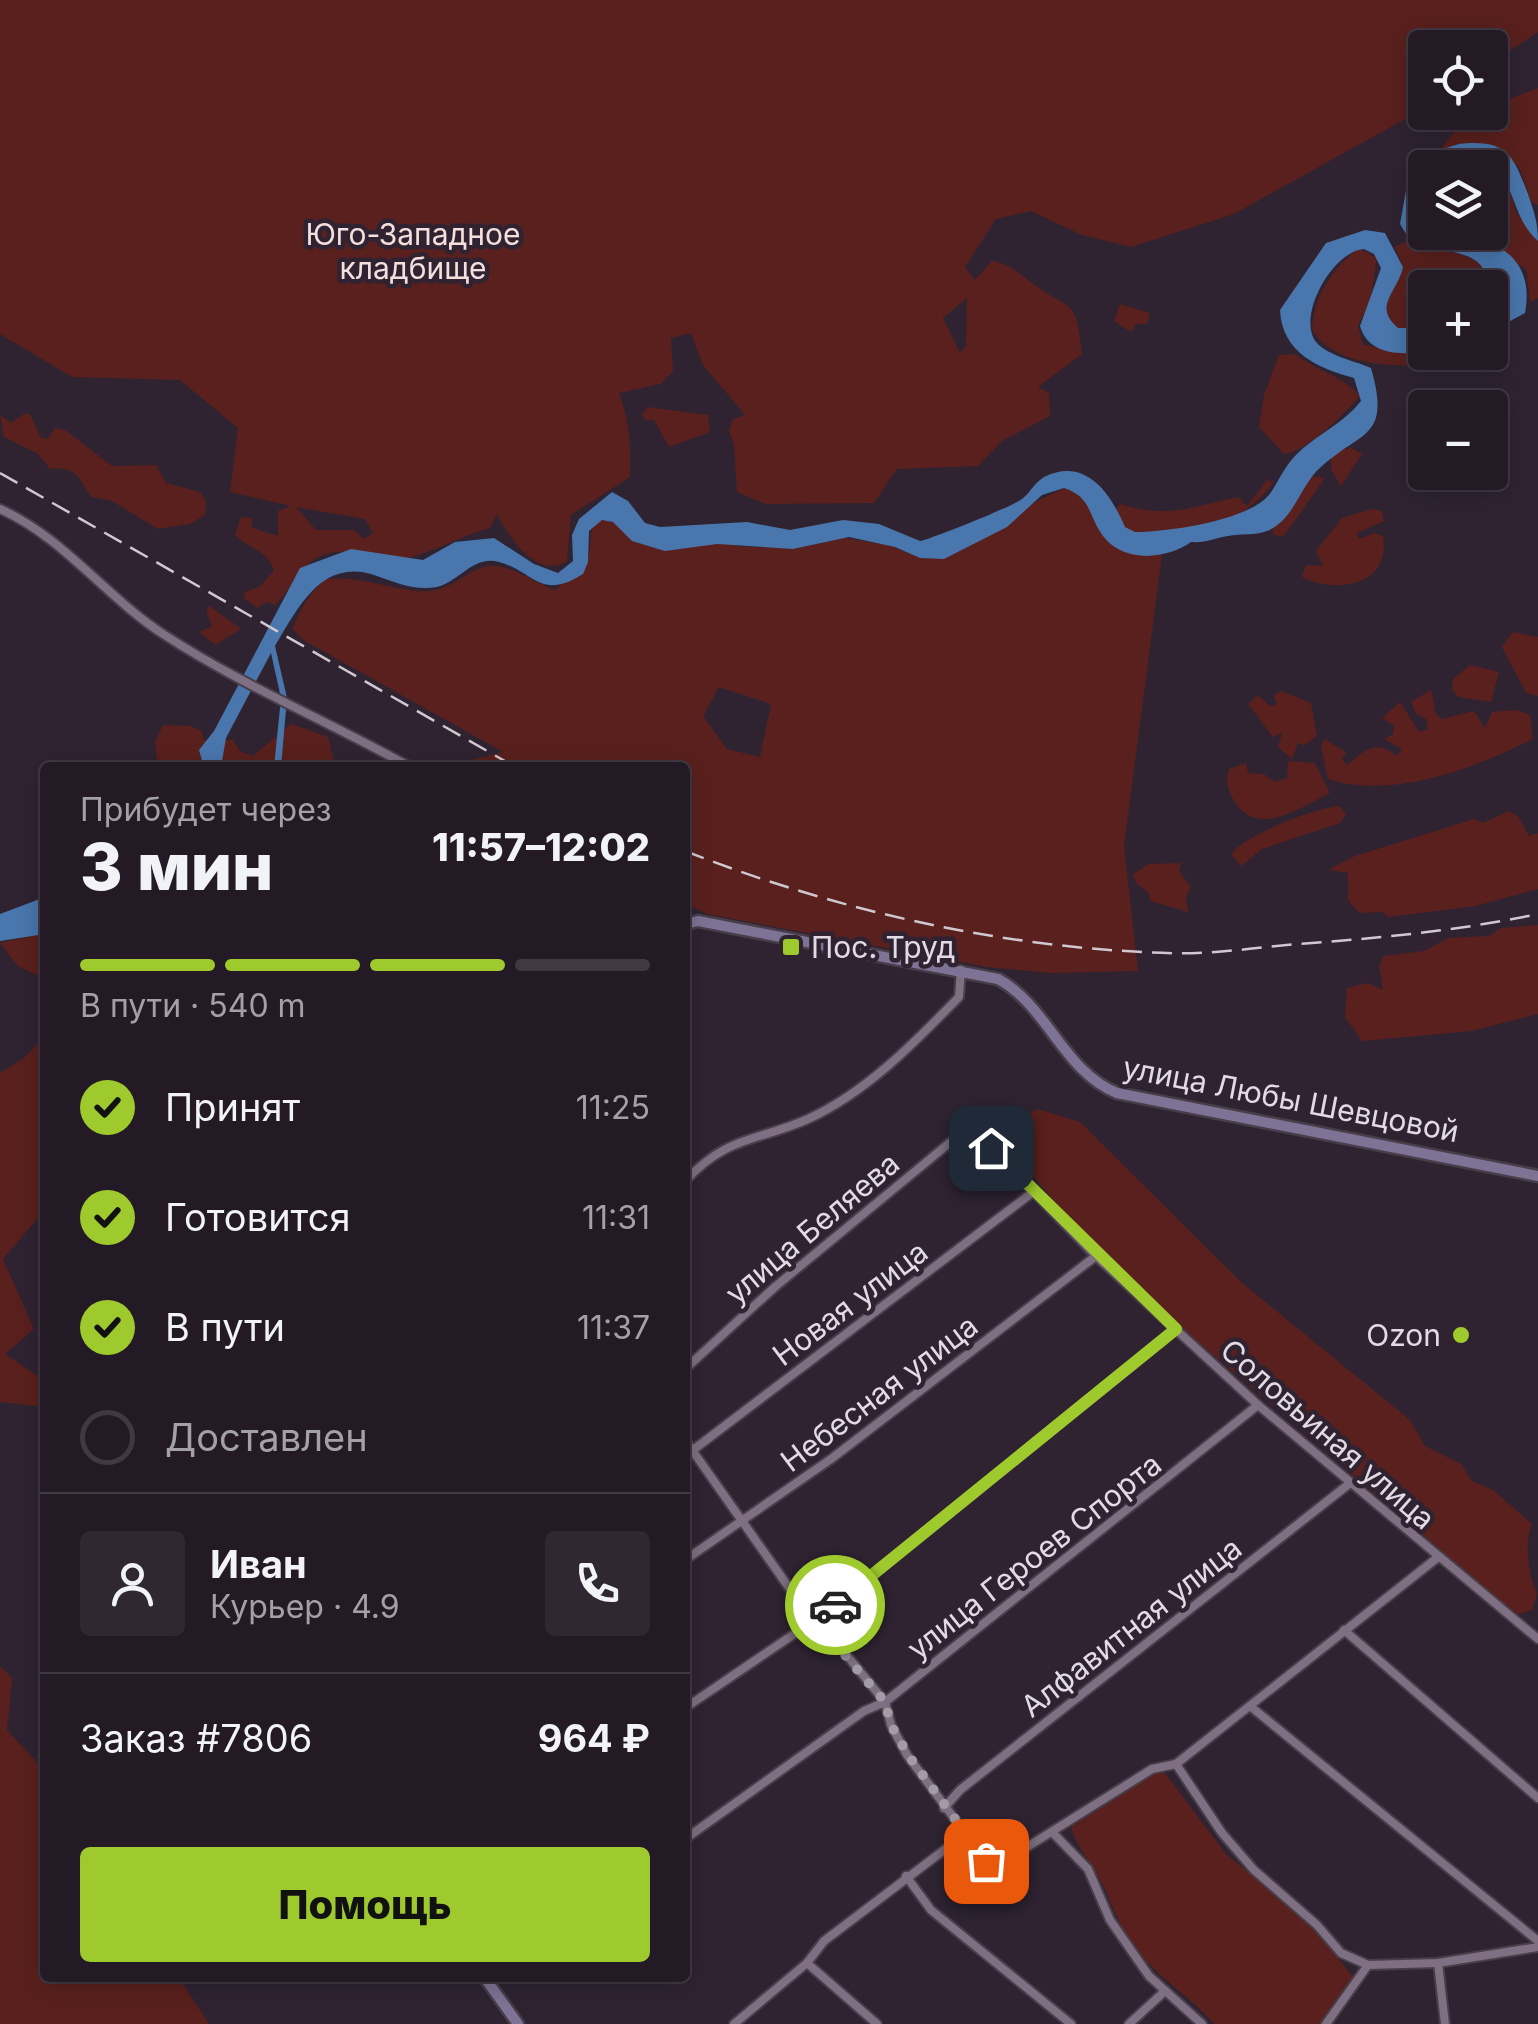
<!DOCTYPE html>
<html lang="ru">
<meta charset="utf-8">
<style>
body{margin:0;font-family:Inter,sans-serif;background:#2f2732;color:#f1f3f6;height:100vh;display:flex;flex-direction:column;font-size:38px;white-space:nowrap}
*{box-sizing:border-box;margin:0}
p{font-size:32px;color:#a3a1a7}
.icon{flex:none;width:55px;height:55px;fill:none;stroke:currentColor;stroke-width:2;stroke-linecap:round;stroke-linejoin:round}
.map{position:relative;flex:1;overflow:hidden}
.panel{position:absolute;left:40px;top:762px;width:650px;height:1220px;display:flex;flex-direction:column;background:#231a26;border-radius:10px;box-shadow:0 5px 25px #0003,0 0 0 2px #403843}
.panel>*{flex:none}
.tools{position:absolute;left:1408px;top:30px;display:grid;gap:20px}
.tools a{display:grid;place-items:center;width:100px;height:100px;border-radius:10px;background:#231a26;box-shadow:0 5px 25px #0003,0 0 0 2px #403843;font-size:50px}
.pin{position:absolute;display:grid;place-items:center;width:85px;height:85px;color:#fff;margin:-42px;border-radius:20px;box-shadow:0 5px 15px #0006}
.courier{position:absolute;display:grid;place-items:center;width:100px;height:100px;margin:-50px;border:8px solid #9fca2d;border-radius:50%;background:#fff;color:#222;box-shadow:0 2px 12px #0007}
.headline em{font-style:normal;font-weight:800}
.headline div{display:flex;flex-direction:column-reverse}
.headline{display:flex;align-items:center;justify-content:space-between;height:170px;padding:0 40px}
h1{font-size:65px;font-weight:800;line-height:75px}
.bar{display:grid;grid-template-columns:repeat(4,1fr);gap:15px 10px;align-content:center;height:120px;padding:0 40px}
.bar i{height:12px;border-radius:8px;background:#403843}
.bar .active{background:#9fca2d}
.bar p{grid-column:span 4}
.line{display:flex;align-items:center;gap:25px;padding:0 40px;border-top:2px solid #403843}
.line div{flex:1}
.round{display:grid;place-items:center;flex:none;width:105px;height:105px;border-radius:10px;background:#2f2732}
ol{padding:0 40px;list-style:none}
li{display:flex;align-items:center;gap:30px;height:110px}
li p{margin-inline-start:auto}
li .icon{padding:10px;border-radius:50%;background:#9fca2d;color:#111;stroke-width:4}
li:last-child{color:#a3a1a7}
li i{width:55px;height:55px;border:5px solid #403843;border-radius:50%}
.action{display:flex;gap:20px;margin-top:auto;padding:20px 40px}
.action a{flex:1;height:115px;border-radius:10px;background:#9fca2d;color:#111;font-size:40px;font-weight:800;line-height:115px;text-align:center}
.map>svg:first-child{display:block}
.green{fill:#59201d;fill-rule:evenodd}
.water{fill:#4976ac}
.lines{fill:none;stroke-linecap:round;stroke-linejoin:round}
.street-casing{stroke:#483e4a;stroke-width:12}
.secondary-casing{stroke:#483e4a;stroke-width:15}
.street{stroke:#7e7082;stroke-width:8}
.secondary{stroke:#7e7394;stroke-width:10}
.rail{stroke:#cfc8d1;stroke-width:2.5;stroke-dasharray:20 10;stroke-linecap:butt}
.done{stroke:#a39ba6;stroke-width:10;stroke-dasharray:0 18}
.route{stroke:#9fca2d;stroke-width:12}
.poi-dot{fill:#9fca2d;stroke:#2f2332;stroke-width:4}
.labels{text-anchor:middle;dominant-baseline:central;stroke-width:9;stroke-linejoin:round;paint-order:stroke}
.park-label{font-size:30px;fill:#f5dedb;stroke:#2f2332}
.poi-label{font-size:30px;fill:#e2dbe4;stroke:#2f2332;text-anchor:start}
.street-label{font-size:30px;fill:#e2dbe4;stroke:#2f2332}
</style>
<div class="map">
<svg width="1538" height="2024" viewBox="0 0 1538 2024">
<rect width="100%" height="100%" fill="#2f2332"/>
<g class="green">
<path d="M0,0h1538v32l-48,32v-16h-65v60l-191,106 -103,33 -49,-12 -51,-24 -35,8 -31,48 10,13 17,-19c18,3 25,11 40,22 40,30 44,12 50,71l-44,33 11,6 1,23 -48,25 -24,25 -81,3 -23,34 -108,1 -29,-12 -3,-47 -5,-14 4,-12 12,-4 -42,-50 -12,-32 -20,5 2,33 -13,13 -41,9c11,30 12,52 11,84l-59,38 -4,46c-28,20 -59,-24 -70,-47l-7,14c-22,5 -72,31 -89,31 -30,0 -58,-17 -86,0 -21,13 -23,31 -40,46l-8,-3 -10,6 -13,-10 1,-6 14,-5 15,-16c-6,-21 -25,-22 -39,-36l6,-18 11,1v10l26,8v-25l13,-5 -61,-14 8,-64 -58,-48 -108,-3 -72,-43zM967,298l-1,48 -6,7 -17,-35zM296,507l69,12 8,14 -9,6 -10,-9h-38z"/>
<path d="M1538,88v117l-7,-3 -12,-35 -60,-23 -18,6c17,-31 65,-50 97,-62z"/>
<path d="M1483,158l22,18 12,38 21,26v58l-8,4 -4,-33 -62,-36 26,-1v-64h-46z"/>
<path d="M1408,240c27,17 80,4 82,48h-65v40h-27c-25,-22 0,-36 5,-61l-8,-20z"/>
<path d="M1358,248l19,10 -7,45 -12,22 5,20 54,8 5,8 -5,4c-34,2 -85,-3 -105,-35 2,-35 20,-60 46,-82z"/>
<path d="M1120,304l30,9 -3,11h-11l-5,8 -17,-11z"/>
<path d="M1295,354c21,17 49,22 65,42 -16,18 -52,55 -76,58l-25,-27 5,-32 15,-40z"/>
<path d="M648,407l60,8 2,17 -41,15 -15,-27h-9l-3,-6z"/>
<path d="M24,414h6l11,24 7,1 7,-11 10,2 47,36 44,-1 10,18 34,9 6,9 -1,14 -15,9 -32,5 -46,-28 -20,-4c-15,-19 -14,-31 -42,-28l-12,-15 -34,-17 -4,-22 11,8z"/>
<path d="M1350,447l12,7 -21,32 -9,-15 -2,-15z"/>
<path d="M1312,476l13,2 -41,58 -11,-1 -1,-14z"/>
<path d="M1267,480l7,2c-46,57 -83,49 -151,51l-8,-21 5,-8c48,15 71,3 118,-7l9,9z"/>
<path d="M1064,488c50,17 14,61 98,67l-38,291 14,125 -87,2 -64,-6 -280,-53 -22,-10v-136l-242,-1 60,-15 -198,-111 -13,-12 13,-27 19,-23c38,-3 58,8 93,12 38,4 52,-28 80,-25 18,2 40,18 58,24l33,-28 4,-36 10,-6 136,26 55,3 51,-11 45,7 31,13zM719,687l52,17 -11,53 -33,-8 -24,-33z"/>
<path d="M1372,509l10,2 2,10 -28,13 4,5 14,-6 9,3c9,49 -47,59 -81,41l4,-12 17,1 -7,-15 26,-33z"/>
<path d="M210,606l31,23 -26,16 -16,-13 13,-6 -6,-16z"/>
<path d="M1513,632l25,5v59l-12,-3 -24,-46z"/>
<path d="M1470,665l29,7 -8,30 -32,-5 -7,-7 1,-11z"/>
<path d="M1431,690l5,24 6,5 32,-8 11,17 7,-16 24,-2 14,5 3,24c-58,29 -140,61 -205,40l-7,-33 3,-7 22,13 -4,8 5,5c18,-15 29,-26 50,-9l5,-7 -18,-10 9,-5 1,-8 -12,-8 18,-16 19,30 9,-3 -2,-10 -10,-5 -5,-12z"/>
<path d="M1281,691l30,12 6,33 -12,9 -7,-2 -6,16 -14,-12 4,-14 -9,4 -25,-33 10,-9 12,11 7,-2 -3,-8z"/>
<path d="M291,724l37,13 8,31 -178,-1 -3,-25 8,-17 28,1 11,5 1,9h30l7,11 13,5z"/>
<path d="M1288,761l27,2 15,30c-31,15 -74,47 -97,6 -6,-11 -7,-19 -4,-30l17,-6 2,10 16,1 11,8 12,-4z"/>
<path d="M1340,806l6,8 -6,9 -78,26 -21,17 -10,-12c16,-20 83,-46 109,-48z"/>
<path d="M1508,811l10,5 11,20 9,-3v56l-62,17 -88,11 -6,-5 -23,1 -11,-13v-27l-20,-3 27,-14 119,-37 9,4z"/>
<path d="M1181,863l-2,8 12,16 -5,10 2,15 -38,-11 -1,-8 -12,-9 -4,-10 16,-10z"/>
<path d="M1538,925v89l-66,17 -110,10 -17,-24 2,-29 21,-5 15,7 -4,-23 4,-11 41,-5 24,-13 41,-2 12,-8z"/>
<path d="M45,933v46l-27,-13 -18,-23z"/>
<path d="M45,1036v174l-42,49 31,70 -29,25 40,27v26l-45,-5v-329l24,-15z"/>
<path d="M1038,1109l42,13 162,161 168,137 15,26 36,18 11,17 21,9 39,34c-8,19 -4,51 5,69l-5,17 -16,5 -376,-323 -66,-67 -78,-93z"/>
<path d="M0,1666l12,12 -5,52 38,41v207h134l30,46h-209z"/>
<path d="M1162,1769l64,85 85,70 42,53 -33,47h-106c-22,-26 -50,-42 -73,-68 -22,-25 -28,-54 -44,-82 -10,-17 -21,-28 -26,-47z"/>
</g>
<g class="water">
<path d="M1459,144c48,-5 54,11 69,50 6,18 10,28 10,47 -28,-24 -21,-63 -55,-83l-58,10 -4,32 4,32c47,0 113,11 100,81l-35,19c0,-76 -1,-75 -77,-87l-13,-21 9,-50 27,-23z"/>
<path d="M1365,230l20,3 18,34c-5,25 -31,39 -5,61h27v23c-26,5 -57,3 -65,-25l21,-58 -7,-14 -10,-5c-30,2 -65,62 -50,90 9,16 42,22 57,29 20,70 -8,62 -49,98 -22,18 -27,54 -55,65 -13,5 -26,2 -39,5 -14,2 -21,7 -37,6 -22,16 -66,23 -88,-6 -15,-20 -11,-39 -39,-48l-22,7 -35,32 -63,32 -24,-1 -25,-11 -46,-10 -56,12 -76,-5 -52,7 -33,-10 -19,-19 -11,-2 -13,11 -1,31 -5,12c-43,27 -48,-2 -84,-12 -26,-7 -40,20 -62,25 -22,4 -40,-4 -60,-11 -55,-20 -79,32 -102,70l12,52 -6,69h-7l7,-69 -10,-45 -45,85 -5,29h-17l-5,-17 15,-19 86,-163 51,-19 72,11 32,-18 39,-4 40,26 24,9 15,-12 -1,-26 7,-16 33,-27 16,9 17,22 15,4 87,-5 43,8 53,-10 36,4 41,17c14,-3 91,-34 102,-42 8,-6 12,-16 22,-22 42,-21 67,17 81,50l10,5c32,0 112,-11 134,-37 9,-12 15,-28 26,-39 20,-21 47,-31 66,-55l-7,-23c-36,-10 -72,-25 -74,-68l46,-67z"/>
<path d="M45,897v37l-45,7v-27z"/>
</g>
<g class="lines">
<g class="street-casing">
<g id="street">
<path d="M0,509c63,28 105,87 163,125 78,51 167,88 249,134"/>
<path d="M685,1181c43,-46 71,-39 123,-62 59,-27 107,-77 151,-122l2,-27"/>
<path d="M685,1369l91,-83 194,-160 126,130 162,149 280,234"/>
<path d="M685,1440l124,176 13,9 63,77 6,23 16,30 79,106 17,1 149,-93 24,-5"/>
<path d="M693,1450l340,-258"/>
<path d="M685,1560l146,-101 265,-203"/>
<path d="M1344,1630l194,168"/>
<path d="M1250,1706l288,235"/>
<path d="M685,1708l143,-97 348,-282"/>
<path d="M1176,1764l261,-206"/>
<path d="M1176,1764l46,69 32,37 63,55 24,28 27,12"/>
<path d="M944,1808l16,-18 389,-306"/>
<path d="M1052,1832l36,37 22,51 39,56 53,48"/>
<path d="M685,1839l179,-128 21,-9 373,-297"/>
<path d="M906,1876l25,34 140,114"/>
<path d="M807,1963l70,61"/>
<path d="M1438,1963l7,61"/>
<path d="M734,2024l73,-61 17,-22 140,-106"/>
<path d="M1129,2024l36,-33"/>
<path d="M1326,2024l42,-59 70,-2 100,-16"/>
</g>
</g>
<g class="secondary-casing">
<g id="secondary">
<path d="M685,924l13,-3 300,58c49,26 66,93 119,114l421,83"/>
<path d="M485,1978l33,46"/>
</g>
</g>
<use href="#street" class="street"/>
<use href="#secondary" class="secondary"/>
<g class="rail">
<path d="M0,473l517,295"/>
<path d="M685,851c153,60 317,97 482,102 48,2 97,-7 145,-10 77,-6 150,-13 226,-29"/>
</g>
</g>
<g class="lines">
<path class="done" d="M835,1605l-20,15 70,82 6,23 17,30 78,106"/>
<path class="route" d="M835,1605l341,-276 -185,-181"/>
</g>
<g class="poi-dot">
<rect x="781" y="937" width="20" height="20" rx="5"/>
<circle cx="1461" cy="1335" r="10"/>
</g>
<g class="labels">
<g class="park-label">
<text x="413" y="234">Юго-Западное<tspan x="413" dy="34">кладбище</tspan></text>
</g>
<g class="poi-label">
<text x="811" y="947">Пос. Труд</text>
<text x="1441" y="1335" text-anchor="end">Ozon</text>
</g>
<g class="street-label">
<text transform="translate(1291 1099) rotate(11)">улица Любы Шевцовой</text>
<text transform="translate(812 1228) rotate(-40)">улица Беляева</text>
<text transform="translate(850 1303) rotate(-37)">Новая улица</text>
<text transform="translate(879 1393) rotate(-37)">Небесная улица</text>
<text transform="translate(1328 1434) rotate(41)">Соловьиная улица</text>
<text transform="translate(1034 1556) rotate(-38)">улица Героев Спорта</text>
<text transform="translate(1131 1627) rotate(-38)">Алфавитная улица</text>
</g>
</g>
</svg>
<div class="tools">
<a><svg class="icon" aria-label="locate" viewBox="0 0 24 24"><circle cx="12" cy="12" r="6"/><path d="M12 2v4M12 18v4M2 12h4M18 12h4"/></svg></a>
<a><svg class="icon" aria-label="layers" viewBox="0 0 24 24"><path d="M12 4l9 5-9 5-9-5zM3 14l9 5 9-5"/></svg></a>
<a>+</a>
<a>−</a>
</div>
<div class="pin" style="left:986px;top:1861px;background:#ea580c"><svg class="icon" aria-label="bag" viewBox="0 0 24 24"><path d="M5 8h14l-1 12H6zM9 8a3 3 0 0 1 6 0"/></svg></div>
<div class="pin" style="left:991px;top:1148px;background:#1f2937"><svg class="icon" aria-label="home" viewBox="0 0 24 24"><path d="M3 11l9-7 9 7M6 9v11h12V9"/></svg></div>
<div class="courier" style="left:835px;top:1605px"><svg class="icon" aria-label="car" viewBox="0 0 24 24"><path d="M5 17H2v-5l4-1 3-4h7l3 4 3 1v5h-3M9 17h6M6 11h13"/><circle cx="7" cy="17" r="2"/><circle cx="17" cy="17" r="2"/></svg></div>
<section class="panel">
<div class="headline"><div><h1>3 мин</h1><p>Прибудет через</p></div><em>11:57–12:02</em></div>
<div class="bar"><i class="active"></i><i class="active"></i><i class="active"></i><i></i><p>В пути · 540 m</p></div>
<ol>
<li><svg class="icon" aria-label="check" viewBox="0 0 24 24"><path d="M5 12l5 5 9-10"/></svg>Принят<p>11:25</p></li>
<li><svg class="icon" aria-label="check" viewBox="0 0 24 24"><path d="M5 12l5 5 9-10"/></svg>Готовится<p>11:31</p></li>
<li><svg class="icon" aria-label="check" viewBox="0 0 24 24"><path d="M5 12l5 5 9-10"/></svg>В пути<p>11:37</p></li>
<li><i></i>Доставлен</li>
</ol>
<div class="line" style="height:180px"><a class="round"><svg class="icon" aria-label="person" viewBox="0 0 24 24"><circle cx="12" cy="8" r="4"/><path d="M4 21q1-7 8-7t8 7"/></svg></a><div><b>Иван</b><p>Курьер · 4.9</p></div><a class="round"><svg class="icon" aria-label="phone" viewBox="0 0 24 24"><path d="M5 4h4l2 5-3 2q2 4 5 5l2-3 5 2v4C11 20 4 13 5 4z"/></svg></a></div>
<div class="line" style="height:130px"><div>Заказ #7806</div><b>964 ₽</b></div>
<div class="action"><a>Помощь</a></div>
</section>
</div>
